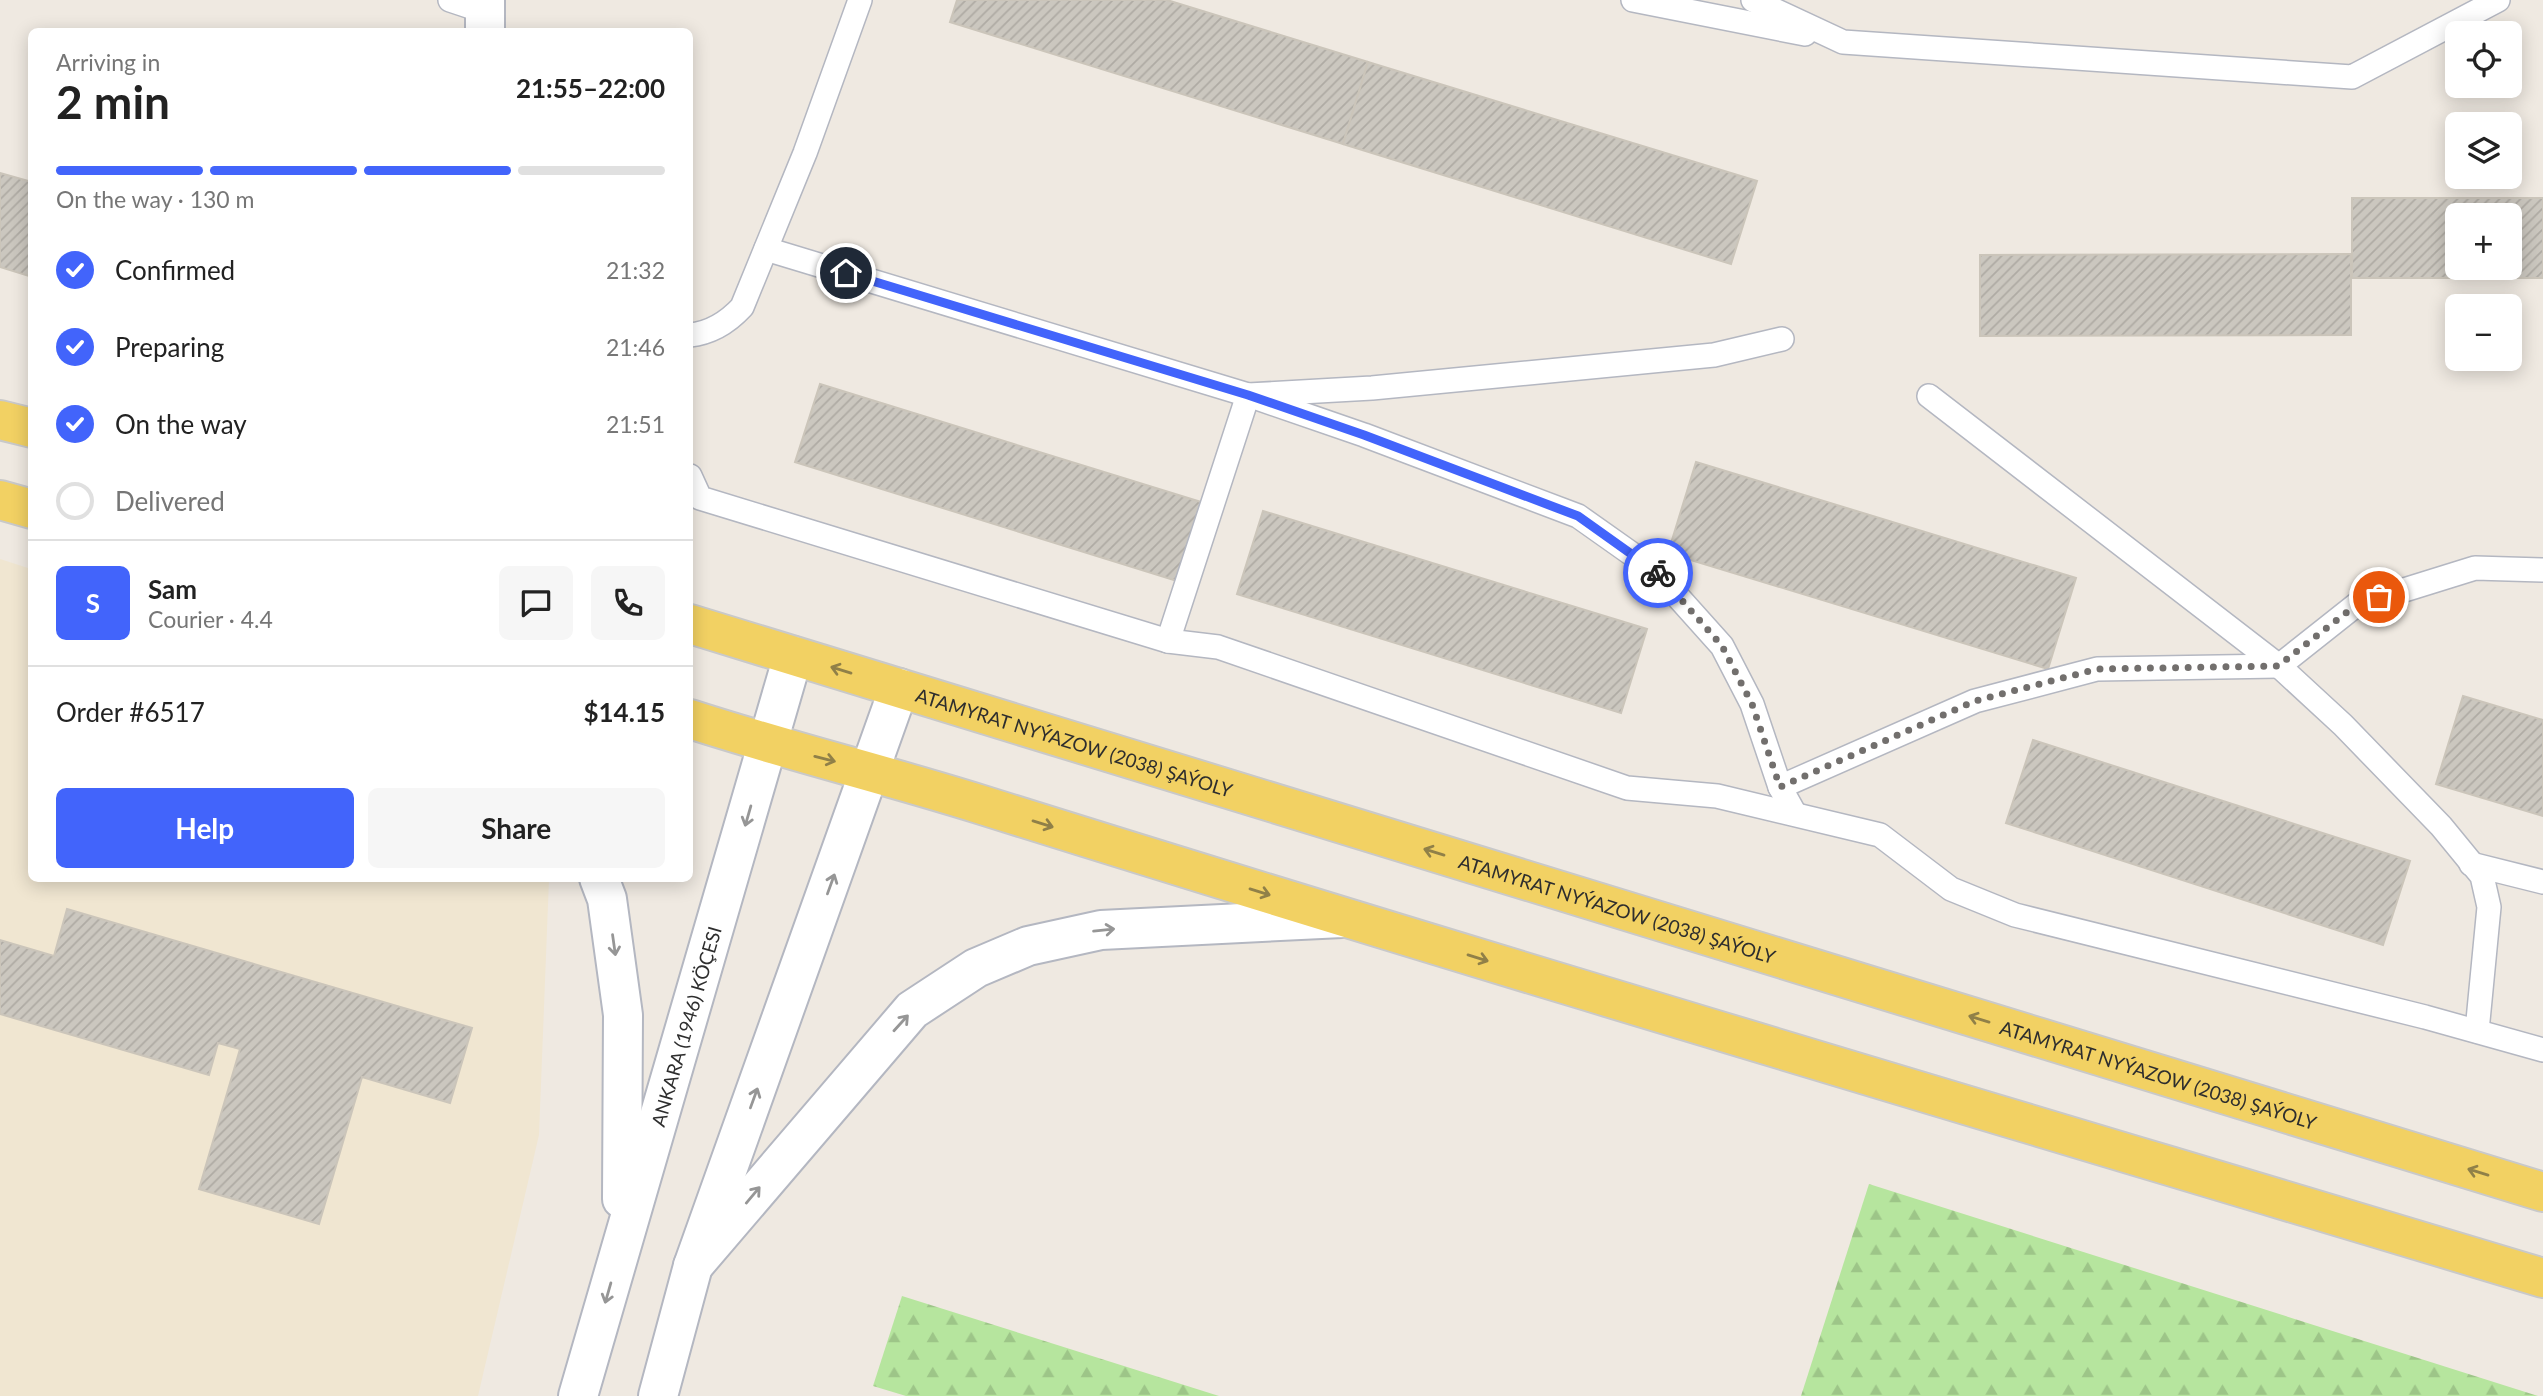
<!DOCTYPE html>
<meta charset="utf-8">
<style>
body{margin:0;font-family:Lato,sans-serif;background:#f6f6f6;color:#222;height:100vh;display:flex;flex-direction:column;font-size:26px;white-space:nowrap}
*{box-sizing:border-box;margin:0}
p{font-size:23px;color:#767676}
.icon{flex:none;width:38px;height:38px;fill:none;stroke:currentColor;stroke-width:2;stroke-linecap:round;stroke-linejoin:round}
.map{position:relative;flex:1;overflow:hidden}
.details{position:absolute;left:28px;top:28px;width:665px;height:854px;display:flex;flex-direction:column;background:#fff;border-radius:10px;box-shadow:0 4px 18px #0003}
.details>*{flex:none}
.buttons{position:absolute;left:2445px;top:21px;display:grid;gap:14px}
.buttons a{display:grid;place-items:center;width:77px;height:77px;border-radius:10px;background:#fff;box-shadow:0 4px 18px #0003;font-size:35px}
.pin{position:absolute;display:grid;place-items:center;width:60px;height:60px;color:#fff;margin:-30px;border:4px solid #fff;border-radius:50%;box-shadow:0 2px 7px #0007}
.courier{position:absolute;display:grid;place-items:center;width:70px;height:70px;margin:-35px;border:5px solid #4264fb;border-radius:50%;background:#fff;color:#222;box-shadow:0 2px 9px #0007}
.summary em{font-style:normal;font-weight:700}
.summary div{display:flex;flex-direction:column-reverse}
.summary{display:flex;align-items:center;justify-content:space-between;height:119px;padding:0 28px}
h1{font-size:46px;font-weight:700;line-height:52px}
.bar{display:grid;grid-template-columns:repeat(4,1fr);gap:10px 7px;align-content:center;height:84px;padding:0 28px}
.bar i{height:9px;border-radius:5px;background:#e0e0e0}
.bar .on{background:#4264fb}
.bar p{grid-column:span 4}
.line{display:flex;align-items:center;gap:18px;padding:0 28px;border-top:2px solid #e0e0e0}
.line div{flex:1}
.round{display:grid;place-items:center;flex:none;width:74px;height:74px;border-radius:10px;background:#f6f6f6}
ol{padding:0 28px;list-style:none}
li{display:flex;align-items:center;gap:21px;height:77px}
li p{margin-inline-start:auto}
li .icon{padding:7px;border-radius:50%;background:#4264fb;color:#fff;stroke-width:4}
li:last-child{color:#767676}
li i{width:38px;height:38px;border:4px solid #e0e0e0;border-radius:50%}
.cta{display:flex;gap:14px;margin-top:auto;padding:14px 28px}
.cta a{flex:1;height:80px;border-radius:10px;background:#4264fb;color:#fff;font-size:28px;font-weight:700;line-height:80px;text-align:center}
.cta a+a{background:#f6f6f6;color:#222}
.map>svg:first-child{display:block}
.education{fill:#f0e6d1}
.forest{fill:url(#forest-firs)}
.building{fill:url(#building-hatch);stroke:#cbc5ba;stroke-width:2;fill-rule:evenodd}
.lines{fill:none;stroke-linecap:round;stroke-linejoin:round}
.service-casing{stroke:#b4b7c1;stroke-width:26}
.minor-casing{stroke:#b4b7c1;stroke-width:42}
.secondary-casing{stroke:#b4b7c1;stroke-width:42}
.primary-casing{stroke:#c9c9c9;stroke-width:42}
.service{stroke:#fff;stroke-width:23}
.minor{stroke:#fff;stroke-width:38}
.secondary{stroke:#fff;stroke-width:38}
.primary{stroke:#f2d163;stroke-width:38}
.oneway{stroke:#908048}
.oneway2{stroke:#969696}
.done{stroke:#726f6d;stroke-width:7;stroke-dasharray:0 12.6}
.route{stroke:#4264fb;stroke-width:9}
.labels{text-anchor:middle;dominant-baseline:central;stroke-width:5;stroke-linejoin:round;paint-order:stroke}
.street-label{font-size:19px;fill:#2e2e2e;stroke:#fff}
</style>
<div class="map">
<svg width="2543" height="1396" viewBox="0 0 2543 1396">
<defs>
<pattern id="forest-firs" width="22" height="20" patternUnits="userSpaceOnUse" patternTransform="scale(1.75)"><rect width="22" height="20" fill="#b6e59e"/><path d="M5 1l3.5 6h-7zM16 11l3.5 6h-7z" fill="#9dc588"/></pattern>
<pattern id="building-hatch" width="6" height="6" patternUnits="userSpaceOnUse" patternTransform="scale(1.75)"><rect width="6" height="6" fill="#cbc7bf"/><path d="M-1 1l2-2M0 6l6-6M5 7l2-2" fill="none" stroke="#afaba4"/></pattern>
</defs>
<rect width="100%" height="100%" fill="#efe9e1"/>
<path class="education" d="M0,559l31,10 1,309 517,1 -10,256 -61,261h-478z"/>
<g class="forest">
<path d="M1869,1184l669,212h-737z"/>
<path d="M902,1296l317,100h-313l-33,-10z"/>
</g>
<g class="building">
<path d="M957,0h210l201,62 -25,82 -393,-122z"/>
<path d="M1368,62l389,119 -26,83 -388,-120z"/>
<path d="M0,173l32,9v95l-32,-10z"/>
<path d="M2352,198h191v80h-191zM2457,215h53v53h-53z"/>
<path d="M2351,254v81l-371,1v-81z"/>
<path d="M820,384l381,118 -24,79 -382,-119z"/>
<path d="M1696,462l380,116 -28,91 -380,-116z"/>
<path d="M1263,511l384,118 -26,84 -384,-119z"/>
<path d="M2463,696l80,24v96l-107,-32z"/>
<path d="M2033,740l377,121 -27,84 -377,-122z"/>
<path d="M67,909l405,119 -22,75 -88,-26 -43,147 -120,-35 41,-140 -22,-6 -9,32 -209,-61v-74l54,16z"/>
</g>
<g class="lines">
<g class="service-casing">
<g id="service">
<path d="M450,0l36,12"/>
<path d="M1633,0l172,34"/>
<path d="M1753,0l90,42 509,35 146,-77"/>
<path d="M766,249l482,146 116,40 214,81 75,53 69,77 30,58 28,83 15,27"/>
<path d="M690,335c21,-2 38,-13 52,-28l63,-154 55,-153"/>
<path d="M1929,396l350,270 64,59 98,101 41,50 7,31 -12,124"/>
<path d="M690,476l10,22 468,143 50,6 409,141 90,8 163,39 71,54 64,26 410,102 118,33"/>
<path d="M1168,641l80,-246 124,-7 342,-33 68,-16"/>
<path d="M1780,787l195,-86 122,-32 182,-3 77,-61 119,-37 68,2"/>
<path d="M2471,864l72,18"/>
</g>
</g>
<g class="minor-casing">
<path id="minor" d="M485,32v-32"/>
</g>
<g class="secondary-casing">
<g id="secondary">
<path d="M599,878l8,21 16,116 -1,184"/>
<path d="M693,1266l219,-256 64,-42 52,-22 73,-16 241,-12"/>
<path id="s1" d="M578,1396l215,-740"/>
<path d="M658,1396l35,-130 206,-578"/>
</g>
</g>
<g class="primary-casing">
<g id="primary">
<path d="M0,420l32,8"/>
<path d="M0,500l32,9"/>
<path id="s2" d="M690,624l1853,568"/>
<path d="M690,719c95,31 193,55 289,85 520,163 1042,317 1564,474"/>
</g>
</g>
<use href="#service" class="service"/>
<use href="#minor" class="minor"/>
<use href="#secondary" class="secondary"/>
<use href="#primary" class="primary"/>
</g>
<defs><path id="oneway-shaft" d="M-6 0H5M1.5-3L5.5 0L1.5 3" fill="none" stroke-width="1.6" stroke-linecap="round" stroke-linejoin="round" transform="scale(1.75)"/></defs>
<g class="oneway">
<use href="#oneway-shaft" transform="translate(841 670) rotate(-163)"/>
<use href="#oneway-shaft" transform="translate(825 759) rotate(14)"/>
<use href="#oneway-shaft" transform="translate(1043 824) rotate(17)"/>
<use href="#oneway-shaft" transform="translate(1434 852) rotate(-163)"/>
<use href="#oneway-shaft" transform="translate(1260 892) rotate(17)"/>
<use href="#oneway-shaft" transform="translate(1478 958) rotate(17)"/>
<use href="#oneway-shaft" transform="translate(1979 1019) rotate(-163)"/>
<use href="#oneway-shaft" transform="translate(2478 1172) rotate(-163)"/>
</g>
<g class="oneway2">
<use href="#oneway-shaft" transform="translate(748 816) rotate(106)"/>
<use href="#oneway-shaft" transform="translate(831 884) rotate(-70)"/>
<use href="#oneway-shaft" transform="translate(1104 930) rotate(-6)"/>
<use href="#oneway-shaft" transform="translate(614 945) rotate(82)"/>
<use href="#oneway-shaft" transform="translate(901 1023) rotate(-48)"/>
<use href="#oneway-shaft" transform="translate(754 1098) rotate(-70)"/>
<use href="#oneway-shaft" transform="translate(753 1195) rotate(-50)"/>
<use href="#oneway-shaft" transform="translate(608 1293) rotate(106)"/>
</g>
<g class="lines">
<path class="done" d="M1658,573l64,73 30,58 28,83 195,-86 122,-32 181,-3 78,-61 23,-8"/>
<path class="route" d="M846,273l402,122 116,40 214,81 80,57"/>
</g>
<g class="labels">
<g class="street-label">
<text stroke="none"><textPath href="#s2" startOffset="402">ATAMYRAT NYÝAZOW (2038) ŞAÝOLY</textPath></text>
<text stroke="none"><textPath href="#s2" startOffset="970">ATAMYRAT NYÝAZOW (2038) ŞAÝOLY</textPath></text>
<text stroke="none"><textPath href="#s1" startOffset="385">ANKARA (1946) KÖÇESI</textPath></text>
<text stroke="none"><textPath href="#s2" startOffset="1536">ATAMYRAT NYÝAZOW (2038) ŞAÝOLY</textPath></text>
</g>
</g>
</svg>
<div class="buttons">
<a><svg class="icon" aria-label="locate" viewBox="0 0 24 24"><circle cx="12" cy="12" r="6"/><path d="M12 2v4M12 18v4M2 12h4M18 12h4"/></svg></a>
<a><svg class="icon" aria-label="layers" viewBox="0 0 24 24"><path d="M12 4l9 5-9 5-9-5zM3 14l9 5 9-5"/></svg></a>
<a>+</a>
<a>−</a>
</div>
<div class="pin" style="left:2379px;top:597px;background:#ea580c"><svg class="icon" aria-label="bag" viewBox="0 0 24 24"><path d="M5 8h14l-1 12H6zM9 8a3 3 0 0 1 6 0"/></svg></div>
<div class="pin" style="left:846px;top:273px;background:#1f2937"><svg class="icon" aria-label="home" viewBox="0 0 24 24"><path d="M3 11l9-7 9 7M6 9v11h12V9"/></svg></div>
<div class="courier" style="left:1658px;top:573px"><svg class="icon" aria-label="bike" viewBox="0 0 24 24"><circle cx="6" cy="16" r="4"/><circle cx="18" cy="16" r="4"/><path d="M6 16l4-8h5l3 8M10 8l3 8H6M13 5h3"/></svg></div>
<section class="details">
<div class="summary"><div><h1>2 min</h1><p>Arriving in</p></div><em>21:55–22:00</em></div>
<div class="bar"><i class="on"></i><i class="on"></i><i class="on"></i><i></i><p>On the way · 130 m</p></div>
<ol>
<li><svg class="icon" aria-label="check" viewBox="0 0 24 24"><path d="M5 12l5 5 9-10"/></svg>Confirmed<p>21:32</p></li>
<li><svg class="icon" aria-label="check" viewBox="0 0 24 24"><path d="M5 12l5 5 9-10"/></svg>Preparing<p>21:46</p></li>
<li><svg class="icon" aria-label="check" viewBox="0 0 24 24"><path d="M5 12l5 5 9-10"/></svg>On the way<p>21:51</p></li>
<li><i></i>Delivered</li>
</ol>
<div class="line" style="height:126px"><b class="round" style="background:#4264fb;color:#fff">S</b><div><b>Sam</b><p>Courier · 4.4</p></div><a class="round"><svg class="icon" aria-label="chat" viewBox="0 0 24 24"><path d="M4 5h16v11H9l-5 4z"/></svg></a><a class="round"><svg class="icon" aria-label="phone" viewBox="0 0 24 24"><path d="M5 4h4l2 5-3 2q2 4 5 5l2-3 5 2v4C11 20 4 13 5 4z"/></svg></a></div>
<div class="line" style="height:91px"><div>Order #6517</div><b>$14.15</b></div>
<div class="cta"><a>Help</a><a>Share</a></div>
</section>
</div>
